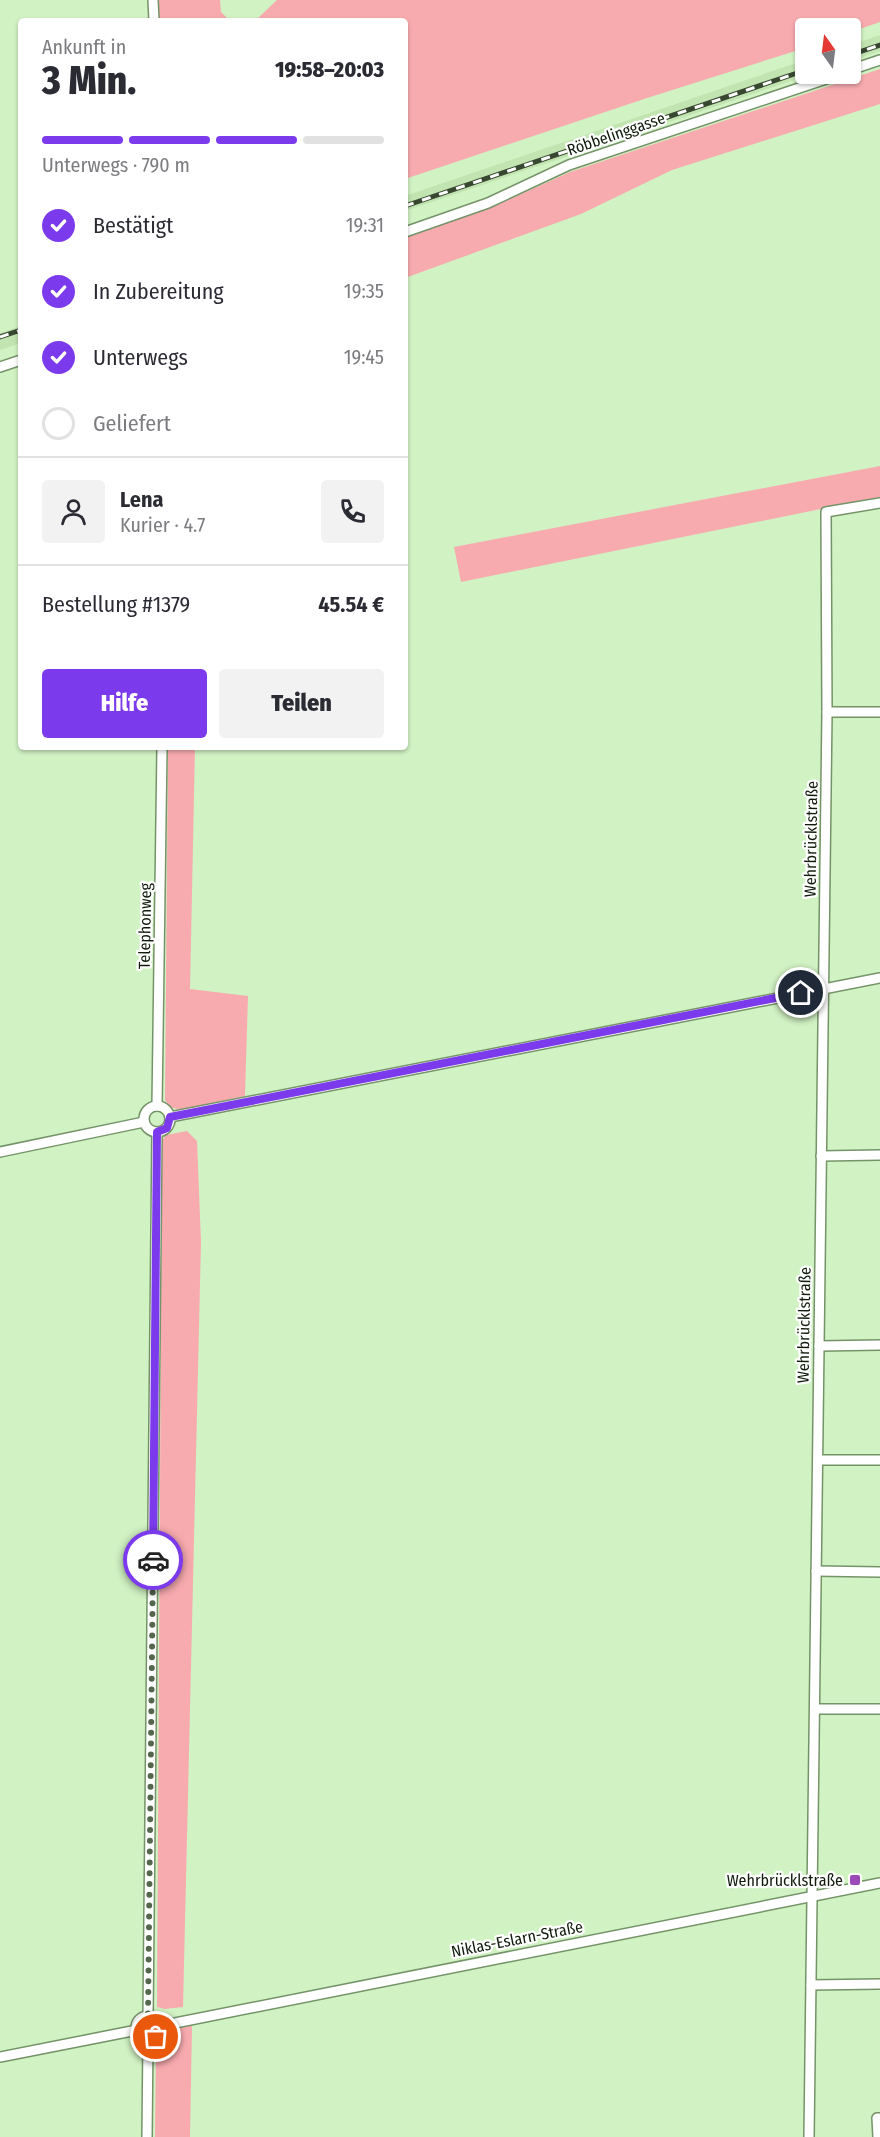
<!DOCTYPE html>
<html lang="de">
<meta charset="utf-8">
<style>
body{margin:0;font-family:"Fira Sans Condensed",sans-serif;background:#f2f2f3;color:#2b2b33;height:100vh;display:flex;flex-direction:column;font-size:22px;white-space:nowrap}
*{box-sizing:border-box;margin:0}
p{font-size:20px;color:#7c7c81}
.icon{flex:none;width:33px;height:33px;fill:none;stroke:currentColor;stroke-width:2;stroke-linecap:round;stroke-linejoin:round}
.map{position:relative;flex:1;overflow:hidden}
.side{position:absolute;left:18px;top:18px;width:390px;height:732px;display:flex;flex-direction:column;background:#fff;border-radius:6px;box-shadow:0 2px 4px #0004}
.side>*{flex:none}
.needle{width:39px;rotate:346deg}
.fabs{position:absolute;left:795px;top:18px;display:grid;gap:12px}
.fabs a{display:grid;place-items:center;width:66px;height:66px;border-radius:6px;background:#fff;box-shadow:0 2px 4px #0004;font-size:30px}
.pin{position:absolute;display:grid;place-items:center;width:51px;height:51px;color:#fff;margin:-26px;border:3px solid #fff;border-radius:50%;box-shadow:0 2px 6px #0007}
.courier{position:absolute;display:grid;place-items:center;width:60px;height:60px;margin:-30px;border:4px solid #7c3aed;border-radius:50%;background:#fff;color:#222;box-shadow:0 2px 8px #0007}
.head em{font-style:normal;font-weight:800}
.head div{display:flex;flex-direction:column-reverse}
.head{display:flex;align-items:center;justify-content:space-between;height:102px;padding:0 24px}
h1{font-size:39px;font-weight:800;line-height:45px}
.bar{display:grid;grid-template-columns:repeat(4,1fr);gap:9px 6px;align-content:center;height:72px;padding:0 24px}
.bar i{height:8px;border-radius:4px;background:#e1e1e2}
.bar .current{background:#7c3aed}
.bar p{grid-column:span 4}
.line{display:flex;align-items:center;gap:15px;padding:0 24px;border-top:2px solid #e1e1e2}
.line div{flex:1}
.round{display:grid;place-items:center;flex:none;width:63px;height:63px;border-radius:6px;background:#f2f2f3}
ol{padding:0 24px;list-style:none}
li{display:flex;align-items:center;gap:18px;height:66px}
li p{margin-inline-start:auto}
li .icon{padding:6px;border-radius:50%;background:#7c3aed;color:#fff;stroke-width:4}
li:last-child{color:#7c7c81}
li i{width:33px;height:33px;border:3px solid #e1e1e2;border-radius:50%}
.cta{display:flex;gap:12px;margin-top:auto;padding:12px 24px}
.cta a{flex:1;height:69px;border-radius:6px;background:#7c3aed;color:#fff;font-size:24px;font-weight:800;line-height:69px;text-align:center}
.cta a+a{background:#f2f2f3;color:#2b2b33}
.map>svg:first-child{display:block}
.built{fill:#c1e4b1}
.green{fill:#f8abaf}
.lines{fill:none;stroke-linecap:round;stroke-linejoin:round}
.minor-casing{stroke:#759368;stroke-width:12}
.minor{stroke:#fff;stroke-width:9}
.rail-casing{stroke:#374730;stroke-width:5}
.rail{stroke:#fff;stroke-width:3;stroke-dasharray:9;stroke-linecap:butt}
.done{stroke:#54664b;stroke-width:6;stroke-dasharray:0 10.8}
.route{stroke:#7c3aed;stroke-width:8}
.poi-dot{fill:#9a49b8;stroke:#fff;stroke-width:2}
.labels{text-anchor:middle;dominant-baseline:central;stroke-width:4.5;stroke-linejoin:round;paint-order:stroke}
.street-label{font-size:16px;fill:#101b0b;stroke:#fff}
.poi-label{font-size:16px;fill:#101b0b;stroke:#fff;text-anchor:end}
</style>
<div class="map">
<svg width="880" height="2137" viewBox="0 0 880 2137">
<rect width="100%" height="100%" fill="#d1f2c3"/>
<g class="built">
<path d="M880,35v16l-29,10v-16z"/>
<path d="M805,60l1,14h6l-407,137v-15z"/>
<path d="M21,326v17l-21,7v-17z"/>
</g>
<g class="green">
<path d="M157,0h63l1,12 9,9h-71z"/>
<path d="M277,0h603v22l-29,10 -1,-4h-44l-1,20 -158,50 -242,81v-158h-150z"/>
<path d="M880,69v35l-208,66 -91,44 -176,64v-40l83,-29 82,-37z"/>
<path d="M880,466v31l-419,85 -7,-35z"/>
<path d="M168,747h27l-5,242 58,7 -3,100 -62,13c-10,0 -13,-1 -18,-9z"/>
<path d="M187,1131l10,10 4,101 -18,765 -18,2 -8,-2 5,-866 4,-6z"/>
<path d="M192,2025l-2,112h-35l1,-91c10,-14 19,-17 36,-21z"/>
</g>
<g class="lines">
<g class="minor-casing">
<g id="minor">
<path d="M153,0l1,21"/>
<path d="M850,70l30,-10"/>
<path d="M405,232l83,-29 81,-38 272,-91"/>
<path d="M0,367l21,-7"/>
<path d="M827,712h53"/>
<circle cx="157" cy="1119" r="13"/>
<path d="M157,1106l5,-359"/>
<path d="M170,1117l710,-139"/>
<path d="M0,1152l144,-30"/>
<path d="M821,1156l59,-1"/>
<path d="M819,1346l61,-1"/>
<path d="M818,1460h62"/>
<path d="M816,1571l64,1"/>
<path d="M815,1709h65"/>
<path d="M811,1985l69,-1"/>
<circle cx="148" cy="2028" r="12"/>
<path d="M148,2017l9,-884"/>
<path d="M160,2026l720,-143"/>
<path d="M0,2057l137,-27"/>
<path d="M147,2137l1,-97"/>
<path d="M809,2137l18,-1425 -1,-200 54,-9"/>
<path d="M878,2137l-1,-19h3"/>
</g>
</g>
<use href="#minor" class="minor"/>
<g class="rail-casing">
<g id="rail">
<path d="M850,55l30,-10"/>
<path d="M405,206l401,-136"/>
<path d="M0,337l21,-7"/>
</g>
</g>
<use href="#rail" class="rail"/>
</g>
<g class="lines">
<path class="done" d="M153,1560l-5,457 8,2c5,6 5,12 0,18"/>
<path class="route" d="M153,1560l4,-428 10,-4 3,-11 631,-124"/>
</g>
<rect class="poi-dot" x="849" y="1874" width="12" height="12" rx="3"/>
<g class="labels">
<g class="street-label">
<text transform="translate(616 134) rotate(-19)">Röbbelinggasse</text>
<text transform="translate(811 839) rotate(-89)">Wehrbrücklstraße</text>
<text transform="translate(145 926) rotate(-89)">Telephonweg</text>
<text transform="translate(804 1325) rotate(-89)">Wehrbrücklstraße</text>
<text transform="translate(517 1939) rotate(-11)">Niklas-Eslarn-Straße</text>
</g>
<g class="poi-label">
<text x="843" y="1880">Wehrbrücklstraße</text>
</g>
</g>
</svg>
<div class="fabs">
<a><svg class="needle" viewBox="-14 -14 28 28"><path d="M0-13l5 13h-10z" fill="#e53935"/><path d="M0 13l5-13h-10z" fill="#7c7c81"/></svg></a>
</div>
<div class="pin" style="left:156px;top:2037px;background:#ea580c"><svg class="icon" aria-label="bag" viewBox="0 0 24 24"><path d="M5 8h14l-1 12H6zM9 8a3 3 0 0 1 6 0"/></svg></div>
<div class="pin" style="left:801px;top:993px;background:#1f2937"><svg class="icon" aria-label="home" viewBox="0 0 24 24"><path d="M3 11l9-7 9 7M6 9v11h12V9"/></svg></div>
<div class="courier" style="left:153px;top:1560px"><svg class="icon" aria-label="car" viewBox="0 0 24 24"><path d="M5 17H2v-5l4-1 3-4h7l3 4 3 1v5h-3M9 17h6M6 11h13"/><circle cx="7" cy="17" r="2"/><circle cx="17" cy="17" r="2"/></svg></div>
<section class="side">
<div class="head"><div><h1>3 Min.</h1><p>Ankunft in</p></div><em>19:58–20:03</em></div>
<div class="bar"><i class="current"></i><i class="current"></i><i class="current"></i><i></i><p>Unterwegs · 790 m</p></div>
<ol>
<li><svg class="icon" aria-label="check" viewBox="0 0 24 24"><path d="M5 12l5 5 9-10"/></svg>Bestätigt<p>19:31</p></li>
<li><svg class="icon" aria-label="check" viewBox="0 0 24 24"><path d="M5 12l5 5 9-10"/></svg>In Zubereitung<p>19:35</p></li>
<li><svg class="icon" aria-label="check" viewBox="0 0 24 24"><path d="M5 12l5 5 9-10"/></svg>Unterwegs<p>19:45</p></li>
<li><i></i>Geliefert</li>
</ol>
<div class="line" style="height:108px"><a class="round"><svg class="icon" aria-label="person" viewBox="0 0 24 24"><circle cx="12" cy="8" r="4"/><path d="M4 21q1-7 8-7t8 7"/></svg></a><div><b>Lena</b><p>Kurier · 4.7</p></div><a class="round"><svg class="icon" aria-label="phone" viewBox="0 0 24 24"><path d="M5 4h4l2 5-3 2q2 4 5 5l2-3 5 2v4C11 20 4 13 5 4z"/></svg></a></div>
<div class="line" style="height:78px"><div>Bestellung #1379</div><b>45.54 €</b></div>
<div class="cta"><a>Hilfe</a><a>Teilen</a></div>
</section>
</div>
